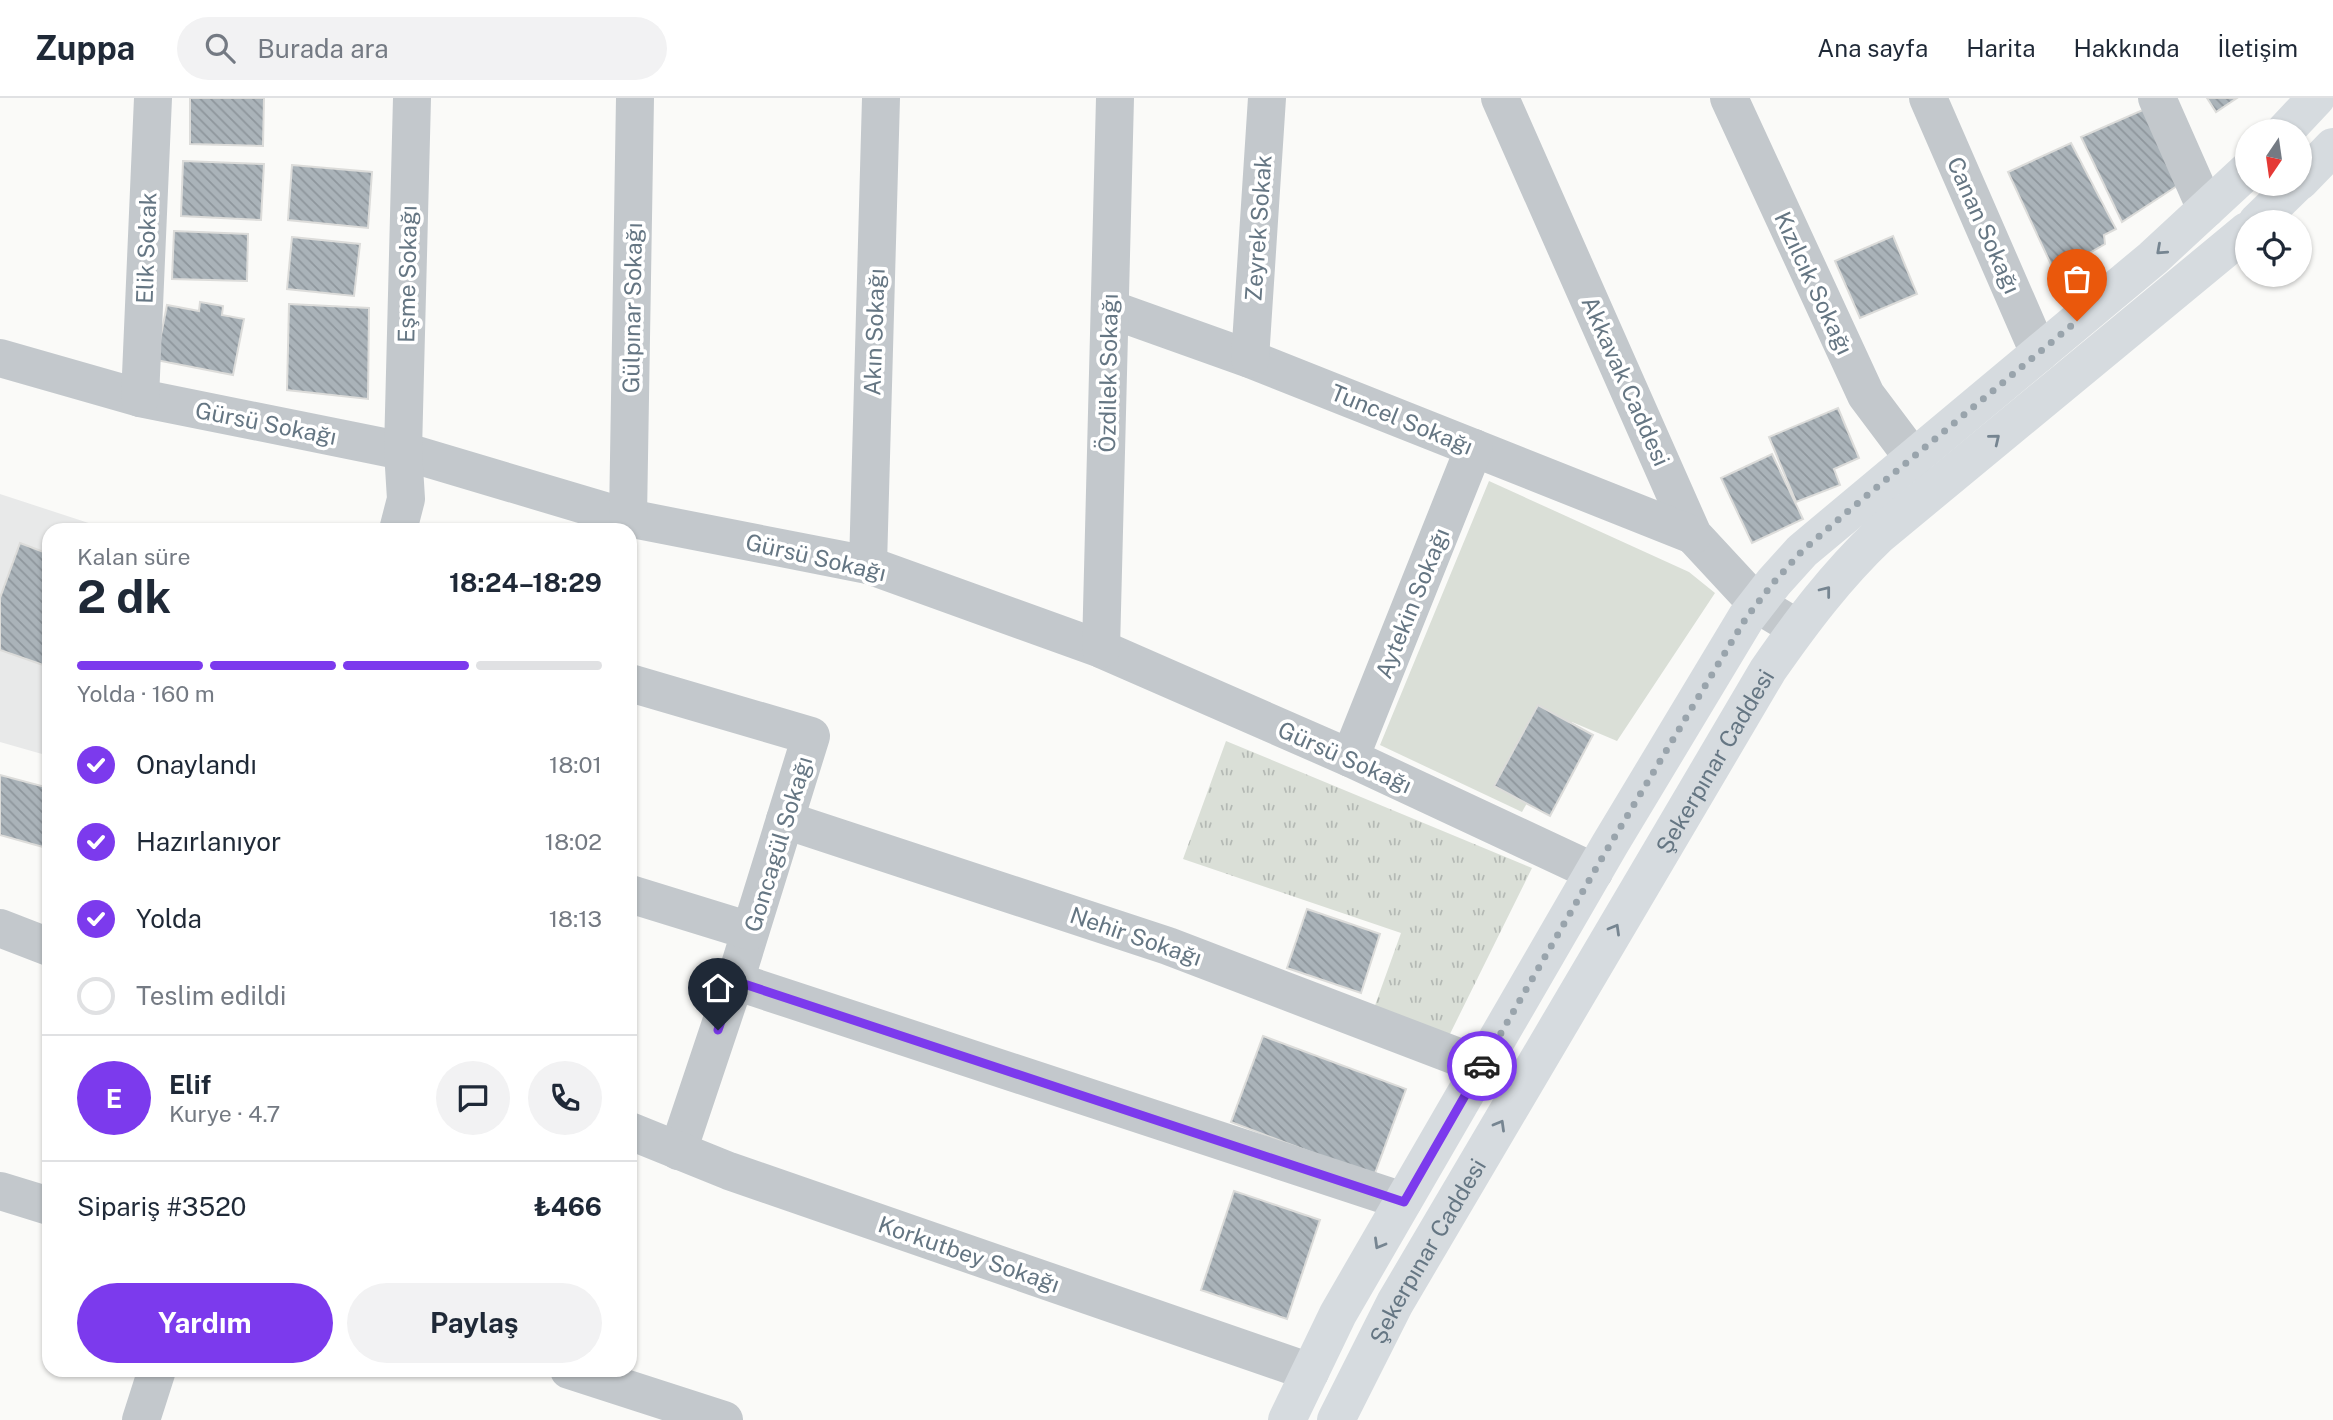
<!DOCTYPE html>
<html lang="tr">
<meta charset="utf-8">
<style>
body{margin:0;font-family:"Public Sans",sans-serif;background:#f2f2f3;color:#1f2937;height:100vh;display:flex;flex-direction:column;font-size:26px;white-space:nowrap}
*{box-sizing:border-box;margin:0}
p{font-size:23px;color:#747a83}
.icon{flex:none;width:38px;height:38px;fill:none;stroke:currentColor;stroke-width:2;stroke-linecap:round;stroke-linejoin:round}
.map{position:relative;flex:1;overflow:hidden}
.details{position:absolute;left:42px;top:425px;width:595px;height:854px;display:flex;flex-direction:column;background:#fff;border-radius:21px;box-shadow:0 2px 5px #0004}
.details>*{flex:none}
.needle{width:46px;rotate:193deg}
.buttons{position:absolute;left:2235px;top:21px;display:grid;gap:14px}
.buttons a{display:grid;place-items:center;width:77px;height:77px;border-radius:50%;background:#fff;box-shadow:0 2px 5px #0004;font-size:35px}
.pin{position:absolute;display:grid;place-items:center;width:60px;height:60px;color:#fff;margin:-72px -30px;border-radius:50% 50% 50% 0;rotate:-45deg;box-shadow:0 0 7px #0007}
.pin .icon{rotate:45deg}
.courier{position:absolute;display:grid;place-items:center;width:70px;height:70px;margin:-35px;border:5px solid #7c3aed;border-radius:50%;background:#fff;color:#222;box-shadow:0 2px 9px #0007}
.summary em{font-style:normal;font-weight:700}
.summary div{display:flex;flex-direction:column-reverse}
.summary{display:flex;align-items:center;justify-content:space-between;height:119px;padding:0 35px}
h1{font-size:46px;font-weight:700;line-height:52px}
.bar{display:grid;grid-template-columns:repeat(4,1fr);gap:10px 7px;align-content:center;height:84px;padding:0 35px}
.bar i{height:9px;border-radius:5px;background:#e0e1e3}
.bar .current{background:#7c3aed}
.bar p{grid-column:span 4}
.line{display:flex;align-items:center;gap:18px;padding:0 35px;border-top:2px solid #e0e1e3}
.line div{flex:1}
.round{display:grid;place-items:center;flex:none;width:74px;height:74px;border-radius:37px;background:#f2f2f3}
ol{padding:0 35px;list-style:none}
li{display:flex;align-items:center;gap:21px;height:77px}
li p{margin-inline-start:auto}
li .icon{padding:7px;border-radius:50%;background:#7c3aed;color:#fff;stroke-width:4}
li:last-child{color:#747a83}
li i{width:38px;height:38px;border:4px solid #e0e1e3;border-radius:50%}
.cta{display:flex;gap:14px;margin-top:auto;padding:14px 35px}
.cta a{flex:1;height:80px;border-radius:42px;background:#7c3aed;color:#fff;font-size:28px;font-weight:700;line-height:80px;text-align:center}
.cta a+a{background:#f2f2f3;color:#1f2937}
header{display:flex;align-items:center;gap:42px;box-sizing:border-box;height:98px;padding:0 35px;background:#fff;border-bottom:2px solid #e0e1e3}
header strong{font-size:33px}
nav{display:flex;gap:38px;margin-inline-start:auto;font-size:24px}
.search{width:490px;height:63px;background:#f2f2f3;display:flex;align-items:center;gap:18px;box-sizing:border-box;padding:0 24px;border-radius:38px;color:#747a83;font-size:26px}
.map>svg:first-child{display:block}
.built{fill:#e8e9e9}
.grass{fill:url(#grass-tufts)}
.garden{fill:#dadfd7}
.building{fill:url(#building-back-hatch);stroke:#dcdcda;stroke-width:2}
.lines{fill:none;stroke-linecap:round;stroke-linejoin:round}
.minor{stroke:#c3c8cc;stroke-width:38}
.major{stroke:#d6dbdf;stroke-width:38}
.oneway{stroke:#768591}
.done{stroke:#99a4ac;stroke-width:7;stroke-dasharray:0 12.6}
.route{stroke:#7c3aed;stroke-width:9}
.labels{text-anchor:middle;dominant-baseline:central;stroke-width:7;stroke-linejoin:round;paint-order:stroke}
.street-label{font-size:23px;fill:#657683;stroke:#fff}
</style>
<header>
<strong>Zuppa</strong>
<div class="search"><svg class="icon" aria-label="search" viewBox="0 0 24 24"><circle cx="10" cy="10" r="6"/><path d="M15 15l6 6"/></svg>Burada ara</div>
<nav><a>Ana sayfa</a><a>Harita</a><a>Hakkında</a><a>İletişim</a></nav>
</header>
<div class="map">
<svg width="2333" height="1322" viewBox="0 0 2333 1322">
<defs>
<pattern id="grass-tufts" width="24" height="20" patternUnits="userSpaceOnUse" patternTransform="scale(1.75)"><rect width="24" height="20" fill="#dadfd7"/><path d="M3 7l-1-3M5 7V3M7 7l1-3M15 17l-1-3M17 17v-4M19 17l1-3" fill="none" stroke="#b4b9b4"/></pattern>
<pattern id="building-back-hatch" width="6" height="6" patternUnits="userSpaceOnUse" patternTransform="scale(1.75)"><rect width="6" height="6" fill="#aab3b9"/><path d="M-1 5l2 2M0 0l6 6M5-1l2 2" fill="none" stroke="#8e969c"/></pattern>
</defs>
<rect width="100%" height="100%" fill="#fafaf8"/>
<path class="built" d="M0,396l110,36h-61v226l-49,-14z"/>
<path class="grass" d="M1226,643l306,127 -85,172 -74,-29 28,-78 -218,-74z"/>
<path class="garden" d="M1489,383l200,91 26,21 -98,148 -45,-19 -50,90 -142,-67z"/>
<g class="building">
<path d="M190,0h74l-1,48 -73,-2z"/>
<path d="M2207,0h30l-21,14z"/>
<path d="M2145,11l35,75 -58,38 -41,-85z"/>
<path d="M2071,45l45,86 -12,6 1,9 -50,29 -47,-101z"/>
<path d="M183,63l81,3 -3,56 -80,-4z"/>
<path d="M292,67l80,7 -4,56 -80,-8z"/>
<path d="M174,133l74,3 -1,47 -75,-2z"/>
<path d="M1893,138l24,58 -57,24 -25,-57z"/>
<path d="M292,139l68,7 -6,52 -67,-7z"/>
<path d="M200,204l23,4 -1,9 22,4 -11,56 -77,-15 11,-55 32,6z"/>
<path d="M289,206l80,4 -1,91 -81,-9z"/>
<path d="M1838,310l21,50 -25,11 6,16 -44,17 -27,-65z"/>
<path d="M1772,356l31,65 -51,24 -31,-65z"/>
<path d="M20,445l29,11v113l-49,-17v-52z"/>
<path d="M1538,607l55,30 -43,81 -56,-30z"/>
<path d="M0,677l49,13v36l-6,23 -43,-12z"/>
<path d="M1307,811l73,25 -19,59 -74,-25z"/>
<path d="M1263,938l143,53 -32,87 -143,-54z"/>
<path d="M1234,1093l86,29 -33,99 -86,-29z"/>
</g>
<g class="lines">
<g class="minor">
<path d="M1500,0l193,437 64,69 40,24"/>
<path d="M1729,0l137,297 48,64"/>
<path d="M1928,0l111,255"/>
<path d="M2157,0l49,111"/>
<path d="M1110,211l140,50 443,176"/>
<path d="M0,260l140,40 263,53 225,67 240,47 233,84 249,109 244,114"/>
<path d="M1250,261l17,-261"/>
<path d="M140,300l13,-300"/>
<path d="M628,420l7,-420"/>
<path d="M398,432l8,-31 -3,-48 9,-353"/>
<path d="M868,467l13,-467"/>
<path d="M1101,551l14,-551"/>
<path d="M630,585l181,53 -76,245 -57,170"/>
<path d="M1350,660l124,-310"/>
<path d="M785,722l383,126 314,120"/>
<path d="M630,796l120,37"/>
<path d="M0,830l49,19"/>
<path d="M735,883l668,220"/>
<path d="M630,1033l99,40 581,201"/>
<path d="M0,1093l49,15"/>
<path d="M569,1272l155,50"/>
<path d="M141,1322l16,-50"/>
</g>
<g class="major">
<path d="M2285,33l31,-33"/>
<path d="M2300,83l33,-34"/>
<path d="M2257,124l39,-38"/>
<path d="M1287,1322l51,-106 272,-470 136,-226 28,-36 28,-31 351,-293 94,-87"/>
<path id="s1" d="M1336,1322l59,-117 373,-633c34,-49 68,-94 111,-135l368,-304"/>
</g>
</g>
<defs><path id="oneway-chevron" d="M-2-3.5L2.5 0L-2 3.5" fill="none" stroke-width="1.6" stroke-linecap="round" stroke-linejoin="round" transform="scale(1.75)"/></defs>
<g class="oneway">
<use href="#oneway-chevron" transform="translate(2161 152) rotate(138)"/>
<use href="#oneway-chevron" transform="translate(1995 341) rotate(-39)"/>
<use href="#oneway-chevron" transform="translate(1826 493) rotate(-52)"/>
<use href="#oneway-chevron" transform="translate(1615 831) rotate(-60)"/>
<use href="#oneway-chevron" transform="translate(1500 1027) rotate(-60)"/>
<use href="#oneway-chevron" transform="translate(1379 1146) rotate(120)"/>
</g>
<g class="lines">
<path class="done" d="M1482,968l120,-208 103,-172 41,-68 28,-36 28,-31 45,-39 230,-191"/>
<path class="route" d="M718,932l17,-49 669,221 78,-136"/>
</g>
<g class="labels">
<g class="street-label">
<text transform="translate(1984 127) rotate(66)">Canan Sokağı</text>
<text transform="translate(1258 130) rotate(-86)">Zeyrek Sokak</text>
<text transform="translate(146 150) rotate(-88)">Elik Sokak</text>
<text transform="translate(407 176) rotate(-89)">Eşme Sokağı</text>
<text transform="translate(1814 185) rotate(65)">Kızılcık Sokağı</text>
<text transform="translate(632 210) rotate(-89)">Gülpınar Sokağı</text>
<text transform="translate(874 234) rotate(-88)">Akın Sokağı</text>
<text transform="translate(1108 275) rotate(-89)">Özdilek Sokağı</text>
<text transform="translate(1626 283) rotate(66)">Akkavak Caddesi</text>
<text transform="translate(1402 321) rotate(22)">Tuncel Sokağı</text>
<text transform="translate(266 325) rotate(11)">Gürsü Sokağı</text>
<text transform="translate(816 459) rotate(13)">Gürsü Sokağı</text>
<text transform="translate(1412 505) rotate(-68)">Aytekin Sokağı</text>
<text transform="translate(1345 659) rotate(24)">Gürsü Sokağı</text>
<text stroke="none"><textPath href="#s1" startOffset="760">Şekerpınar Caddesi</textPath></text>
<text transform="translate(778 746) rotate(-73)">Goncagül Sokağı</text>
<text transform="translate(1136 838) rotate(19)">Nehir Sokağı</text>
<text stroke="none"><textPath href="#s1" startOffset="192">Şekerpınar Caddesi</textPath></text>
<text transform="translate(969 1156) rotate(19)">Korkutbey Sokağı</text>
</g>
</g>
</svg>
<div class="buttons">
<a><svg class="needle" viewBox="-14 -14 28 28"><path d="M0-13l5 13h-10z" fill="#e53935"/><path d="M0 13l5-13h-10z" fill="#747a83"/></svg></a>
<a><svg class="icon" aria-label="locate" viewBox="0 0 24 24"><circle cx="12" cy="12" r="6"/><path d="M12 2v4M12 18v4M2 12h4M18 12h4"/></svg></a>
</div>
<div class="pin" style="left:2077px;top:223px;background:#ea580c"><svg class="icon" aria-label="bag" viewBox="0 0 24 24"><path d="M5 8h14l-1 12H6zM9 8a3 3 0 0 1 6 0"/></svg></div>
<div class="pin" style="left:718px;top:932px;background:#1f2937"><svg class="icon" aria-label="home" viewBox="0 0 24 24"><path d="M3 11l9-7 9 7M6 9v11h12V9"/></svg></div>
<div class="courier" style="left:1482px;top:968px"><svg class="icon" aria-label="car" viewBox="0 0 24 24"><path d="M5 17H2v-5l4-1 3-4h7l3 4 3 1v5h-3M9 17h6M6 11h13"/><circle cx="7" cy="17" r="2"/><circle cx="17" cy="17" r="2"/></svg></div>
<section class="details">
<div class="summary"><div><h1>2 dk</h1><p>Kalan süre</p></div><em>18:24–18:29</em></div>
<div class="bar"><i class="current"></i><i class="current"></i><i class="current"></i><i></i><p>Yolda · 160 m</p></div>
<ol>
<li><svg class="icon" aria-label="check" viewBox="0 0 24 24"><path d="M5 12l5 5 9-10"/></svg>Onaylandı<p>18:01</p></li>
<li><svg class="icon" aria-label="check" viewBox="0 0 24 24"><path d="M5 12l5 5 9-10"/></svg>Hazırlanıyor<p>18:02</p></li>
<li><svg class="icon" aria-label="check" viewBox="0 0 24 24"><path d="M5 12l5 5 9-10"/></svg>Yolda<p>18:13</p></li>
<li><i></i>Teslim edildi</li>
</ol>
<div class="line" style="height:126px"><b class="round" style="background:#7c3aed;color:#fff">E</b><div><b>Elif</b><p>Kurye · 4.7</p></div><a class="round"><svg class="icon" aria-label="chat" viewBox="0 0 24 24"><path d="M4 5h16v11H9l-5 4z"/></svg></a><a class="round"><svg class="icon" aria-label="phone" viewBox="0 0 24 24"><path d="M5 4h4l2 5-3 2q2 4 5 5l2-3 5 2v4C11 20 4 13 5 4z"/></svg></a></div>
<div class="line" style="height:91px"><div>Sipariş #3520</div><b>₺466</b></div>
<div class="cta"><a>Yardım</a><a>Paylaş</a></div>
</section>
</div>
